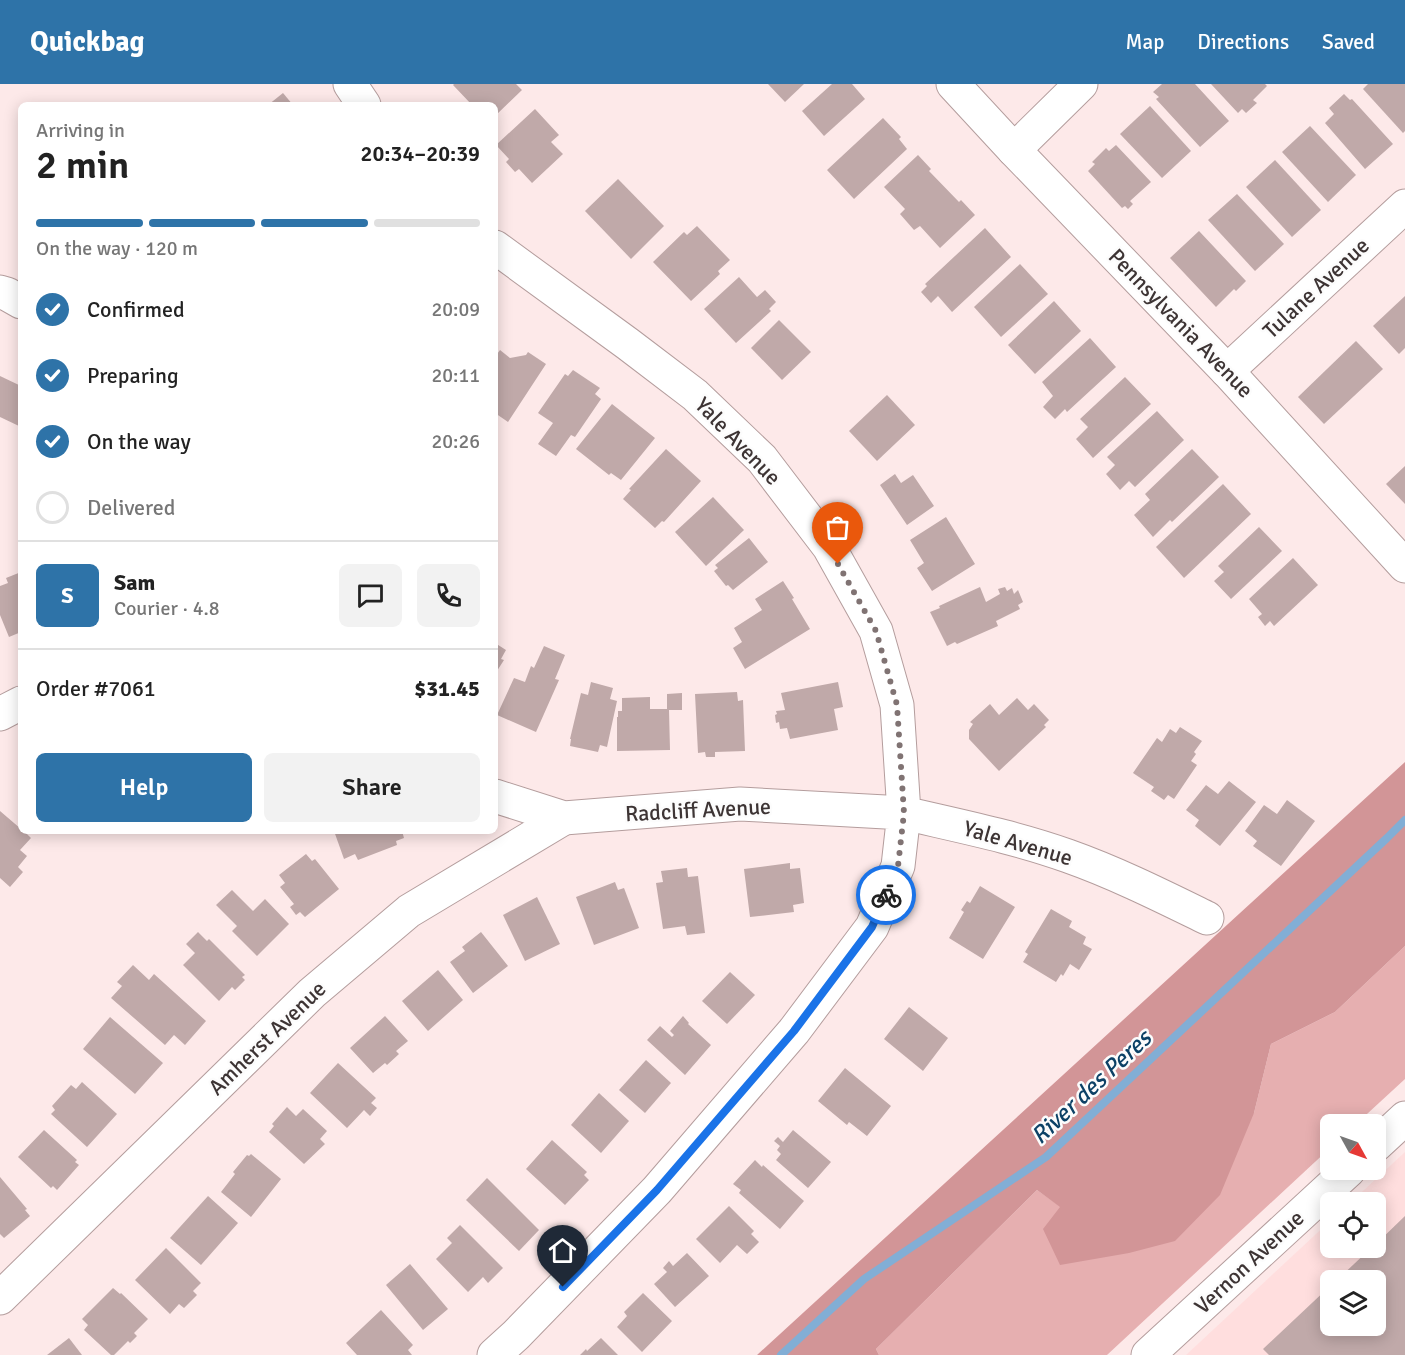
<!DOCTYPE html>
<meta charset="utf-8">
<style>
body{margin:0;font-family:Signika,sans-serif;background:#f2f2f2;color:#222;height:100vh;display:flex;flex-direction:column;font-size:22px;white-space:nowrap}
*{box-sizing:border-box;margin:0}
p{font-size:20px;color:#767676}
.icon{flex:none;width:33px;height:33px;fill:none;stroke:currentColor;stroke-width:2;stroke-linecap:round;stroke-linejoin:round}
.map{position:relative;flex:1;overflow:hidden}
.sheet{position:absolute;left:18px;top:18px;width:480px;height:732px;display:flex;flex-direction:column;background:#fff;border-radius:9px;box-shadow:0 3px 15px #0003}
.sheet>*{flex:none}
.needle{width:39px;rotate:130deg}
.fabs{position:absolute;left:1320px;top:1030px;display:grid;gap:12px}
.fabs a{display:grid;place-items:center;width:66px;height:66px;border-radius:9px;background:#fff;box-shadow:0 3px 15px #0003;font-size:30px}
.pin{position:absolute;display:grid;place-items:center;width:51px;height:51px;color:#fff;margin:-62px -26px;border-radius:50% 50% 50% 0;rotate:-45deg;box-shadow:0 0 6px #0007}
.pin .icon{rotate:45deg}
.courier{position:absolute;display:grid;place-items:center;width:60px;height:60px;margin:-30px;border:4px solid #1a73e8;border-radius:50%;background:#fff;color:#222;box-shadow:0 2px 8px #0007}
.head em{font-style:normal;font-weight:600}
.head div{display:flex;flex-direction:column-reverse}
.head{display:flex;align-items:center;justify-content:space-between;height:102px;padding:0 18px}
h1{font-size:39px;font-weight:600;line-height:45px}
.bar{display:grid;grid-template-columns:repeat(4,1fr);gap:9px 6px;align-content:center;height:72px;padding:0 18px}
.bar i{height:8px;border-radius:4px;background:#e0e0e0}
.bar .current{background:#2e73a8}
.bar p{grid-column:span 4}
.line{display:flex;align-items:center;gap:15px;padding:0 18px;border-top:2px solid #e0e0e0}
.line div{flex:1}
.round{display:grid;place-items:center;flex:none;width:63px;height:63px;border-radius:9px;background:#f2f2f2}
ol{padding:0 18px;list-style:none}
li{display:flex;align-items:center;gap:18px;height:66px}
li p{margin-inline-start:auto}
li .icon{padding:6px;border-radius:50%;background:#2e73a8;color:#fff;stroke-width:4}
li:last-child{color:#767676}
li i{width:33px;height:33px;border:3px solid #e0e0e0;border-radius:50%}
.primary-button{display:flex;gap:12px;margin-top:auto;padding:12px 18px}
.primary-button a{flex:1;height:69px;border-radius:9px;background:#2e73a8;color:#fff;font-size:24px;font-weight:600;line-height:69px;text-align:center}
.primary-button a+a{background:#f2f2f2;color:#222}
header{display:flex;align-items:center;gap:36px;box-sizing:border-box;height:84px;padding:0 30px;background:#2e73a8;color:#fff}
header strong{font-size:28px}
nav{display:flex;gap:33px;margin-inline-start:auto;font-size:21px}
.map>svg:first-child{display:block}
.built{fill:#ffdede;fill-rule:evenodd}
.green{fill:#e6afb0}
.forest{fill:#d29597}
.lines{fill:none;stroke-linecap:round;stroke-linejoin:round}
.stream{stroke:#82aed5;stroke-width:8}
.building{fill:#c0a9a9}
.street-casing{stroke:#b49d9d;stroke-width:35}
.secondary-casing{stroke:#b49d9d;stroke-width:35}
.street{stroke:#fff;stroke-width:33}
.secondary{stroke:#fff;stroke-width:33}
.done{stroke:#807373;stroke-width:6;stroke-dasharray:0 10.8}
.route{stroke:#1a73e8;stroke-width:8}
.labels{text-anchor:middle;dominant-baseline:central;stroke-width:5;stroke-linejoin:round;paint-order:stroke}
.street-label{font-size:22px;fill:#3d3434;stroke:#fcfcfc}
.water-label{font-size:24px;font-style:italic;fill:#0c4166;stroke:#fcfcfc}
</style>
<header>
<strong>Quickbag</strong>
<nav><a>Map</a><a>Directions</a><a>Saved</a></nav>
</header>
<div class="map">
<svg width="1405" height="1271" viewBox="0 0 1405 1271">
<rect width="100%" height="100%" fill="#fde9e9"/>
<path class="built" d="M1405,1068v203h-219l144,-134v27h46v-45h-26zM1330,1197h46v45h-46z"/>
<path class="green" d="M1405,862v133l-50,46h-25v23l-223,207h-228l-3,-6 161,-159 24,17 193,-94 17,-69 64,-32z"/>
<path class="forest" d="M1405,678v184l-70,66 -64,32 -17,69 -34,82 -45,46 -46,12 -69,12 -17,-36 17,-22 -23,-17 -161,159 3,6h-122z"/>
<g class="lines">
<path class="stream" d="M781,1271l83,-76 182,-122 341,-319 18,-18"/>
</g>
<g class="building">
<path d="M454,0h62l6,6 -27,26v-11h-23l-19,-20z"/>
<path d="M768,0h36l-19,18z"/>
<path d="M832,0h20l13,15 -41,37 -22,-25z"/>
<path d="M1162,0h33l34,37 -29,26 -44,-48 3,-2 -6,-5z"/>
<path d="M1211,0h54l2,2 -14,14 4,3 -11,10 -4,-4 -4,4z"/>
<path d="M1368,0h37v47l-2,2 -40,-44z"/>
<path d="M283,9l10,12h-25z"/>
<path d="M1344,10l6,6 2,-1 41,45 -28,25 -40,-46 9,-9 -5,-6z"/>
<path d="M1150,22l41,45 -29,27 -42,-44z"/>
<path d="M535,25l24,26 -8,7 12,12 -31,29 -13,-14 -4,3 -9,-10 3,-3 -13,-14z"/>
<path d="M883,34l18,19 -2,2 8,10 -53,50 -27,-29z"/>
<path d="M1310,42l46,49 -28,27 -46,-50z"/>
<path d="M1116,61l35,37 -21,19 3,3 -5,5 -3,-3 -3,2 -34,-37 7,-7 -3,-2 14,-14 3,3z"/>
<path d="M918,71l13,14 -2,2 30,31 2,-2 14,15 -35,33 -20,-22 -6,4 -14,-16 5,-5 -21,-22z"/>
<path d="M1275,76l46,50 -29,27 -46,-50z"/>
<path d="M618,95l46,47 -33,33 -46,-48z"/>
<path d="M1237,110l47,50 -29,27 -47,-51z"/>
<path d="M697,142l33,34 -12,11 2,3 -29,27 -38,-39 31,-30 3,3z"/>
<path d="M985,144l26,29 -59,55 -14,-16 -7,7 -10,-11 6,-6 -2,-2z"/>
<path d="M1199,147l47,50 -10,10 -2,-2 -18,18 -46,-49z"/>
<path d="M1020,180l28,30 -47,43 -27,-30z"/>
<path d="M739,193l18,20 8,-7 11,12 -7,7 2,2 -35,32 -32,-34z"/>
<path d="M1405,212v52l-6,6 -26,-28z"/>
<path d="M1054,217l27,30 -46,43 -27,-29z"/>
<path d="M779,236l32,32 -29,28 -31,-32z"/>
<path d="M1090,254l26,29 -49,45 -2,-3 -10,10 -12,-12 10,-11 -11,-14z"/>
<path d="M1356,257l27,28 -59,55 -26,-27z"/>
<path d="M500,266l10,8 16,-3 2,-3 18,12 -38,58 -13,-9v-35l2,-3 -2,-1v-17z"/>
<path d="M573,286l27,18 -5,6 6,5 -26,38 -4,-2 -15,21 -18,-12 15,-21 -15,-10 27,-39 3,2z"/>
<path d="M0,292l21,10v36l-2,4 -19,-9z"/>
<path d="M1125,293l26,27 -58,54 -17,-19 12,-12 -8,-8z"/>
<path d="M887,311l28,30 -38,36 -28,-30z"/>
<path d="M612,320l43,34 -34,42 -10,-7 -2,2 -33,-26z"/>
<path d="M1157,327l27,29 -49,47 -6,-6 -9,9 -14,-16 9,-9 -8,-8z"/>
<path d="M666,365l35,32 -37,41 -2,-1 -7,7 -32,-29 8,-9 -2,-1z"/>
<path d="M1192,365l27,28 -47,45 -2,-2 -17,17 -19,-22 16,-15 -5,-6z"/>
<path d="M1405,382v38l-19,-20z"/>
<path d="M895,390l6,9 12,-8 21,31 -27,19 -27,-40z"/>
<path d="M1223,400l28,30 -67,64 -28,-31z"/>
<path d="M713,413l31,33 -38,36 -31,-34z"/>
<path d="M946,433l29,47 -43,27 -15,-23 7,-5 -14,-23z"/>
<path d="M1259,443l23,24 -51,48 -17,-18 10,-9 -6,-6z"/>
<path d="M749,454l19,24 -35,28 -5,-5 -2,1 -12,-15 4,-3 -3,-3z"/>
<path d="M1293,474l25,27 -44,41 -4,-5 -5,5 -7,-9 4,-3 -13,-15z"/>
<path d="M21,488v60l-12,5 -9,-22v-29l8,-3 -2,-5z"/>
<path d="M783,497l11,17 -2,1 18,30 -65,40 -12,-21 9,-6 -8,-14 28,-18 -7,-11z"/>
<path d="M980,503l6,15 14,-8 -2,-5 7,-2 2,4 5,-3 2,6 4,-4 5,12 -5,3 2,4 -24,12 2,5 -41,18 -2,-2 -8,4 -17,-34 10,-4 -1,-2z"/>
<path d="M495,559l11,7 -5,9 3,1 -9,14z"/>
<path d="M544,562l21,9 -10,24 4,1 -23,52 -39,-17 17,-37 11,4 6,-16 3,2z"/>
<path d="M591,598l22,6 -3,11 7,2 -10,46 -7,-2 -2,7 -28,-6 1,-7h-1l11,-46 7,2z"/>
<path d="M838,598l5,25 -9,2 4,21 -48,9 -3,-11 -7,1 -1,-7 -3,1 -1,-8 2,-1 -1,-3 9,-1 -4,-17z"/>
<path d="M737,608l1,9 5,-1 2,51 -30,1v5h-9l-1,-5 -7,1 -3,-59z"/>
<path d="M682,609v17h-13l1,40 -53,1v-34h1v-6h4v-13l28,-1v12h17v-15z"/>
<path d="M1017,614l11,12 6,-6 15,16 -5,5 2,2 -47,44 -30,-32v-9l4,-6 -3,-2 20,-18 9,11z"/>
<path d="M1180,643l22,14 -8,11 2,2 -5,7 6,4 -23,34 -6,-4 -4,5 -13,-9 3,-4 -21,-14 24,-35 5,4 8,-13 6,4z"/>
<path d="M1229,697l27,21 -36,44 -25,-20 4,-6 -13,-10 20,-25 12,9z"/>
<path d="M1287,716l28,21 -34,45 -28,-20 4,-5 -12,-10 19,-26 13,9z"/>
<path d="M0,727l21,18v2h3l7,7 -11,12 7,6 -9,11 5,5 -13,15 -10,-9z"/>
<path d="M334,747h68l2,7 -8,3 1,4 -39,15 -3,-6 -11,5z"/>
<path d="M306,770l6,7 3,-2 24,30 -34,28 -5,-5 -4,3 -6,-8 4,-3 -14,-17 5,-4 -6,-8z"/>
<path d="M790,779v6l10,-1 4,35 -11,2 1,7 -44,5 -6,-48z"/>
<path d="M687,784l1,9 10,-1 7,57 -18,2 -2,-9 -22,3 -7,-46 7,-1 -2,-11z"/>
<path d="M615,798l3,8 6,-2 15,40 -45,17 -18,-48z"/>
<path d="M980,802l35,21 -32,52 -34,-21 15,-26 -3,-2 6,-9 3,2z"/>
<path d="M232,806l21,21 12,-12 24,25 -32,32 -25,-25 5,-5 -21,-21z"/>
<path d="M537,813l23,47 -35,17 -22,-46z"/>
<path d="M1051,825l21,12 -3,6 17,10 -3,7 9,5 -13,21 -9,-6 -7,12 -2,-2 -5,8 -33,-20 5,-8 -3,-2z"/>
<path d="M198,848l9,9 2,-2 36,36 -3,2 3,3 -10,10 -3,-3 -13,14 -36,-36 12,-12 -9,-9z"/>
<path d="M481,848l27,34 -35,27 -23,-31 15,-11 -3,-4z"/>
<path d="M133,881l16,15 5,-6 52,47 -21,24 -11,-10 -9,10 -54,-47 11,-12 -5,-4z"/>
<path d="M438,886l25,30 -35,31 -26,-30z"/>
<path d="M730,888l25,23 -28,29 -25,-23z"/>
<path d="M909,923l39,31 -25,33 -39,-32z"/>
<path d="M385,932l23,25 -12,10 3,3 -12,11 -2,-2 -12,10 -23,-25z"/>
<path d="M683,932l6,7 -1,1 23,21 -26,30 -38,-35 13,-14 12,11 2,-2 -4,-4z"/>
<path d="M110,933l53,46 -28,31 -52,-45z"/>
<path d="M646,976l25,23 -26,30 -26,-23z"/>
<path d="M338,979l38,35 -5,5 6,5 -7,8 -6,-6 -17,18 -37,-35z"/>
<path d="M845,984l46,38 -24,30 -18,-14 -2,3 -29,-24z"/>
<path d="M82,998l35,32 -30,33 -36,-33 4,-4 -3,-4 19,-21 5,4z"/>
<path d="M599,1009l30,28 -28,32 -30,-28z"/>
<path d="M287,1023l9,9 7,-7 24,22 -7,8 5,5 -21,20 -35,-32 5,-6 -2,-2z"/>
<path d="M44,1046l33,30 -2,2 4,3 -22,25 -4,-4 -2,2 -33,-31z"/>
<path d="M793,1046l38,32 -23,26 -32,-28 5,-6 -4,-4 3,-4 -6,-5 4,-4 5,5z"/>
<path d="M552,1056l35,32 -3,3 5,5 -24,25 -39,-36z"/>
<path d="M251,1070l30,25 -30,38 -30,-25 14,-18 -2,-2 14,-17 2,1z"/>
<path d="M755,1076l7,7 1,-2 41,36 -24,28 -41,-36 2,-3 -8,-6z"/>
<path d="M0,1093l27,32 -2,1 5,6 -26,22 -4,-4z"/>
<path d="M487,1094l52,52 -20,21 -53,-51z"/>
<path d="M208,1112l30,27 -37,42 -31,-27z"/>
<path d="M729,1122l25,25 -3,3 8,8 -12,12 -10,-9 -17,18 -24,-24z"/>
<path d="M1405,1132v139h-136l-6,-6 67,-63v40h46v-45h-40l35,-33h5v-4z"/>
<path d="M460,1141l43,43 -15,15 -5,-6 -15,15 -32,-33 16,-16 -5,-5z"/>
<path d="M166,1164l35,35 -8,8 4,4 -13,13 -5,-4 -9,10 -35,-34z"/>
<path d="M687,1169l22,23 -34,31 -21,-23 13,-12 -4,-4 6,-7 4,5z"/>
<path d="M410,1180l38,45 -25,21 -37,-45z"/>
<path d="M113,1204l7,6 1,-1 27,26 -14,14 3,3 -7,7 -2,-2 -14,14h-3l-27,-25 4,-5 -6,-6z"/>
<path d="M643,1209l29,28 -30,31 -25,-25 10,-11 -3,-4z"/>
<path d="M381,1226l32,35 -5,5 4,5h-55l-11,-12z"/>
<path d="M69,1254l13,17h-35z"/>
<path d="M601,1254l17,17h-38l6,-6 1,2z"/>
</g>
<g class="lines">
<g class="street-casing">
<g id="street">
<path d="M350,0l14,21"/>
<path d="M953,0l61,66 213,221 178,195"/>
<path d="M1014,66l67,-66"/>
<path d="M495,163l133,97 67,51 67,64 67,88 47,84 21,74 7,108c55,13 111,24 164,43 48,17 94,40 139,62"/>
<path d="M0,208l7,2 14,8"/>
<path d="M1227,287l178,-165"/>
<path d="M0,630l21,-11"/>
<path d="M0,1214l312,-305 97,-82 155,-93"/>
<path d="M494,1271l22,-20 141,-145 137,-159 78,-104 26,-61 6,-53 -164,-9 -176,14 -69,-22"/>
</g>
</g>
<g class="secondary-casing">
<g id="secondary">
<path d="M1376,1061l29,-27"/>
<path d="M1148,1271l201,-185"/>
</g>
</g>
<use href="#street" class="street"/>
<use href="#secondary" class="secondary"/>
</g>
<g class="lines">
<path class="done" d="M838,480l38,67 21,74 7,108 -6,53 -12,29"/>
<path class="route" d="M563,1203l94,-97 137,-159 78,-104 14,-32"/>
</g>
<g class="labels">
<g class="street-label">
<text transform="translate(1316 204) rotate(-43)">Tulane Avenue</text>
<text transform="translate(1181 239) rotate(46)">Pennsylvania Avenue</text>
<text transform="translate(738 357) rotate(46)">Yale Avenue</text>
<text transform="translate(698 726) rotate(-3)">Radcliff Avenue</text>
<text transform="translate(1018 759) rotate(16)">Yale Avenue</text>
<text transform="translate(267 954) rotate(-44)">Amherst Avenue</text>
<text transform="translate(1249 1178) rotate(-43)">Vernon Avenue</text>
</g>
<g class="water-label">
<text transform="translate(1091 1003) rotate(-43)">River des Peres</text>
</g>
</g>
</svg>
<div class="fabs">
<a><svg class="needle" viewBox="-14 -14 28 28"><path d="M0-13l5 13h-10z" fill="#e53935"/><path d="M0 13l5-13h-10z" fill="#767676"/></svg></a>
<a><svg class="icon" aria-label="locate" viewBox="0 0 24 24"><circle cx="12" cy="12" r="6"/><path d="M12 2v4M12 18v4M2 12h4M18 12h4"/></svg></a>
<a><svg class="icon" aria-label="layers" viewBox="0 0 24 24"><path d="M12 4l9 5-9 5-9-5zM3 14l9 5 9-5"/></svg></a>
</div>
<div class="pin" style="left:838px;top:480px;background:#ea580c"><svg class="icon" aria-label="bag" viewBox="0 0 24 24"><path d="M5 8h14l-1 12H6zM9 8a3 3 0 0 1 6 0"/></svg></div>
<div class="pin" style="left:563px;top:1203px;background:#1f2937"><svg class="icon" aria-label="home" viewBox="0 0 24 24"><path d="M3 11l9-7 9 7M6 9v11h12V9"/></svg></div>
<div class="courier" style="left:886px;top:811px"><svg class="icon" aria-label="bike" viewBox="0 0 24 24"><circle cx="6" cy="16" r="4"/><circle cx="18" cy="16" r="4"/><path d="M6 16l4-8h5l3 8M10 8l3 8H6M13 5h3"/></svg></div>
<section class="sheet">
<div class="head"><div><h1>2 min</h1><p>Arriving in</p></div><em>20:34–20:39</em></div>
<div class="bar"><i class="current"></i><i class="current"></i><i class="current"></i><i></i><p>On the way · 120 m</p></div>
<ol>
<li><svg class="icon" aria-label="check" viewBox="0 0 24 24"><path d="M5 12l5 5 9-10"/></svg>Confirmed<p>20:09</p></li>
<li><svg class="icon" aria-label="check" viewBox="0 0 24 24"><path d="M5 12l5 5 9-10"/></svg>Preparing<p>20:11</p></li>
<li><svg class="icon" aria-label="check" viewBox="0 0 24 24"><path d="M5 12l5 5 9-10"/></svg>On the way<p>20:26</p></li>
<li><i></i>Delivered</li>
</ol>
<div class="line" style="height:108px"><b class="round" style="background:#2e73a8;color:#fff">S</b><div><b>Sam</b><p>Courier · 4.8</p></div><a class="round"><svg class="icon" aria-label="chat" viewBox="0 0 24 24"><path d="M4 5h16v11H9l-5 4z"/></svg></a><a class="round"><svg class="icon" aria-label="phone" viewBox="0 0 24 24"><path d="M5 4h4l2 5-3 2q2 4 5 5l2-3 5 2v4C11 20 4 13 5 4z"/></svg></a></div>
<div class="line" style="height:78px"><div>Order #7061</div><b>$31.45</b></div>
<div class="primary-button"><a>Help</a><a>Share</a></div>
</section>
</div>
